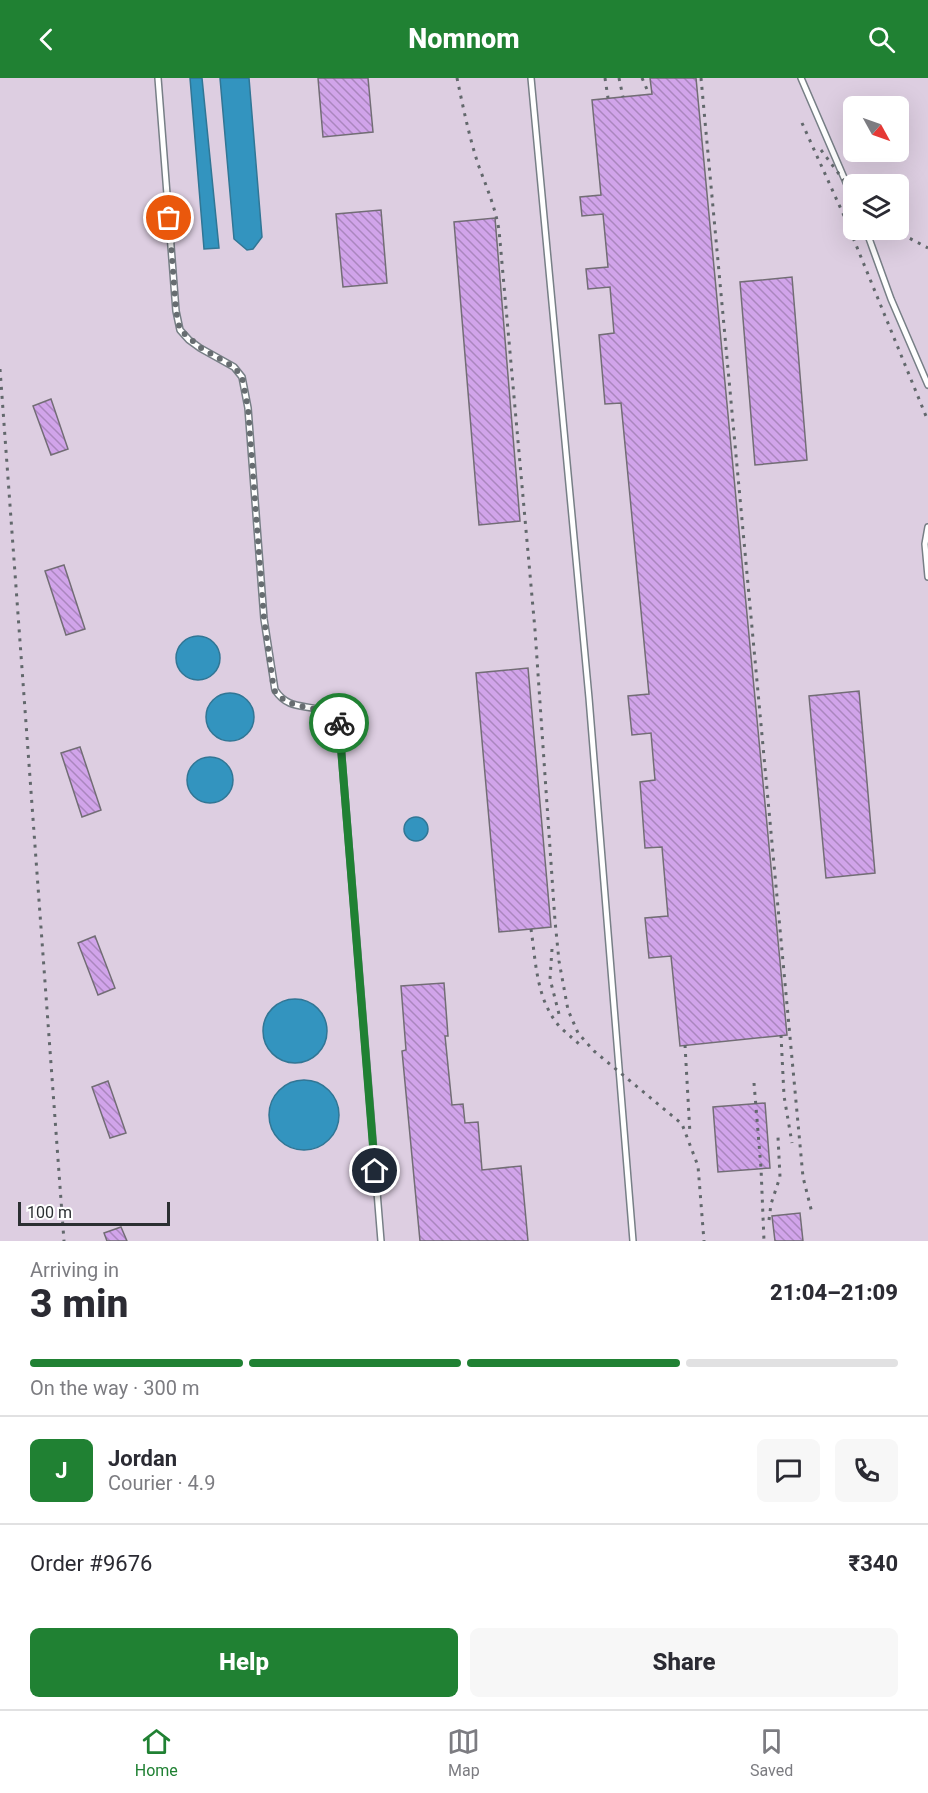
<!DOCTYPE html>
<meta charset="utf-8">
<style>
body{margin:0;font-family:Roboto,sans-serif;background:#f7f7f7;color:#2b2b33;height:100vh;display:flex;flex-direction:column;font-size:22px;white-space:nowrap}
*{box-sizing:border-box;margin:0}
p{font-size:20px;color:#7c7c81}
.icon{flex:none;width:33px;height:33px;fill:none;stroke:currentColor;stroke-width:2;stroke-linecap:round;stroke-linejoin:round}
.map{position:relative;height:1163px;overflow:hidden}
.sheet{display:flex;flex-direction:column;background:#fff;flex:1}
.sheet>*{flex:none}
.needle{width:39px;rotate:130deg}
.controls{position:absolute;left:843px;top:18px;display:grid;gap:12px}
.controls a{display:grid;place-items:center;width:66px;height:66px;border-radius:9px;background:#fff;box-shadow:0 6px 24px #0002;font-size:30px}
.scale{position:absolute;left:18px;bottom:15px;width:152px;box-sizing:border-box;padding-left:6px;border:3px solid #2b2f32;border-top:0;font-size:16px;line-height:21px;white-space:nowrap;color:#2b2f32;-webkit-text-stroke:4px #fff;paint-order:stroke}
.pin{position:absolute;display:grid;place-items:center;width:51px;height:51px;color:#fff;margin:-26px;border:3px solid #fff;border-radius:50%;box-shadow:0 2px 6px #0007}
.courier{position:absolute;display:grid;place-items:center;width:60px;height:60px;margin:-30px;border:4px solid #208133;border-radius:50%;background:#fff;color:#222;box-shadow:0 2px 8px #0007}
.overview em{font-style:normal;font-weight:800}
.overview div{display:flex;flex-direction:column-reverse}
.overview{display:flex;align-items:center;justify-content:space-between;height:102px;padding:0 30px}
h1{font-size:39px;font-weight:800;line-height:45px}
.bar{display:grid;grid-template-columns:repeat(4,1fr);gap:9px 6px;align-content:center;height:72px;padding:0 30px}
.bar i{height:8px;border-radius:4px;background:#e1e1e2}
.bar .on{background:#208133}
.bar p{grid-column:span 4}
.line{display:flex;align-items:center;gap:15px;padding:0 30px;border-top:2px solid #e1e1e2}
.line div{flex:1}
.round{display:grid;place-items:center;flex:none;width:63px;height:63px;border-radius:9px;background:#f7f7f7}
.primary-button{display:flex;gap:12px;margin-top:auto;padding:12px 30px}
.primary-button a{flex:1;height:69px;border-radius:9px;background:#208133;color:#fff;font-size:24px;font-weight:800;line-height:69px;text-align:center}
.primary-button a+a{background:#f7f7f7;color:#2b2b33}
header{display:flex;justify-content:space-between;align-items:center;height:78px;padding:0 30px;background:#208133;color:#fff;font-size:27px;font-weight:800}
.tab-bar{display:flex;justify-content:space-around;align-items:center;height:84px;border-top:2px solid #e1e1e2;background:#fff;font-size:16px;color:#7c7c81}
.tab-bar a{display:grid;justify-items:center;gap:3px}
.tab-bar .on{color:#208133}
.map>svg:first-child{display:block}
.industrial{fill:#ddcee1;fill-rule:evenodd}
.water{fill:#3394bf;stroke:#317695;stroke-width:1.5}
.building{fill:url(#building-back-hatch);stroke:#726d75;stroke-width:1.5}
.lines{fill:none;stroke-linecap:round;stroke-linejoin:round}
.lane-casing{stroke:#777f86;stroke-width:8}
.lane{stroke:#fff;stroke-width:5}
.rail{stroke:#62686c;stroke-width:3;stroke-dasharray:3 6;stroke-linecap:butt}
.done{stroke:#676d71;stroke-width:6;stroke-dasharray:0 10.8}
.route{stroke:#208133;stroke-width:8}
</style>
<header><svg class="icon" aria-label="back" viewBox="0 0 24 24"><path d="M15 5l-7 7 7 7"/></svg>Nomnom<svg class="icon" aria-label="search" viewBox="0 0 24 24"><circle cx="10" cy="10" r="6"/><path d="M15 15l6 6"/></svg></header>
<div class="map">
<svg width="928" height="1163" viewBox="0 0 928 1163">
<defs>
<pattern id="building-back-hatch" width="6" height="6" patternUnits="userSpaceOnUse" patternTransform="scale(1.5)"><rect width="6" height="6" fill="#d1a4ea"/><path d="M-1 5l2 2M0 0l6 6M5-1l2 2" fill="none" stroke="#aa86be"/></pattern>
</defs>
<rect width="100%" height="100%" fill="#d7dfe7"/>
<path class="industrial" d="M0,0h928v1163h-928zM854,28h44v46h-44zM854,106h44v46h-44z"/>
<g class="water">
<path d="M190,0h12l17,170 -15,1z"/>
<path d="M220,0h29l13,159 -9,12 -6,1 -13,-11z"/>
<circle cx="198" cy="580" r="22"/>
<circle cx="230" cy="639" r="24"/>
<circle cx="210" cy="702" r="23"/>
<circle cx="416" cy="751" r="12"/>
<circle cx="295" cy="953" r="32"/>
<circle cx="304" cy="1037" r="35"/>
</g>
<g class="building">
<path d="M318,0h50l5,54 -50,5z"/>
<path d="M650,0h46l91,957 -107,11 -9,-90 -22,2 -4,-40 23,-2 -6,-69 -17,1 -5,-66 15,-2 -4,-47 -19,2 -4,-39 21,-2 -28,-291 -16,1 -6,-69 15,-2 -4,-46 -22,2 -2,-20 22,-2 -5,-53 -21,2 -2,-19 21,-2 -9,-95 60,-6z"/>
<path d="M381,132l6,73 -44,4 -7,-73z"/>
<path d="M495,140l25,303 -41,4 -25,-303z"/>
<path d="M792,199l15,183 -52,5 -15,-183z"/>
<path d="M51,321l17,50 -17,6 -18,-49z"/>
<path d="M64,487l21,64 -19,6 -21,-64z"/>
<path d="M528,590l23,259 -52,5 -23,-259z"/>
<path d="M859,613l16,182 -49,5 -17,-182z"/>
<path d="M80,669l21,63 -19,7 -21,-64z"/>
<path d="M95,858l20,52 -17,7 -20,-52z"/>
<path d="M444,905l4,53h-3l7,69 11,-1 2,19 13,-1 4,48 39,-4 7,75h-108l-18,-190 4,-1 -5,-64z"/>
<path d="M108,1003l18,52 -16,5 -18,-51z"/>
<path d="M765,1025l5,65 -52,4 -5,-65z"/>
<path d="M800,1135l3,28h-28l-3,-25z"/>
<path d="M121,1149l6,14h-20l-3,-8z"/>
</g>
<g class="lines">
<g class="lane-casing">
<g id="lane">
<path d="M158,0l18,233 4,19 9,10 11,8 34,19 8,10 6,31 16,211 11,71c18,27 42,7 64,33l42,518"/>
<path d="M531,0l58,620 44,543"/>
<path d="M801,0l53,123"/>
<path d="M866,152l25,69 37,86"/>
<path d="M928,449l-3,17 3,33"/>
</g>
</g>
<use href="#lane" class="lane"/>
<g class="rail">
<path d="M457,0c6,29 12,58 21,86 8,22 17,42 21,66l36,400 20,291 4,40 9,49 10,23 16,18 88,73 16,42 6,75"/>
<path d="M605,0l3,20"/>
<path d="M619,0l4,19"/>
<path d="M642,0l7,16"/>
<path d="M701,0l102,1099 9,36"/>
<path d="M802,45l43,95 83,203"/>
<path d="M821,72l33,44"/>
<path d="M894,152l34,18"/>
<path d="M0,291l64,872"/>
<path d="M531,851c5,33 5,71 29,98 7,7 14,12 21,19"/>
<path d="M552,871l-2,30 9,35"/>
<path d="M781,957l3,61 8,47"/>
<path d="M685,967l5,89"/>
<path d="M754,1005l7,85 3,73"/>
<path d="M769,1142l2,-16 9,-27 -2,-40"/>
</g>
</g>
<g class="lines">
<path class="done" d="M169,140l7,93 4,19 21,18 33,19 8,10 6,31 16,211 10,71c18,25 45,10 65,33"/>
<path class="route" d="M339,645l36,448"/>
</g>
</svg>
<div class="controls">
<a><svg class="needle" viewBox="-14 -14 28 28"><path d="M0-13l5 13h-10z" fill="#e53935"/><path d="M0 13l5-13h-10z" fill="#7c7c81"/></svg></a>
<a><svg class="icon" aria-label="layers" viewBox="0 0 24 24"><path d="M12 4l9 5-9 5-9-5zM3 14l9 5 9-5"/></svg></a>
</div>
<div class="scale">100 m</div>
<div class="pin" style="left:169px;top:140px;background:#ea580c"><svg class="icon" aria-label="bag" viewBox="0 0 24 24"><path d="M5 8h14l-1 12H6zM9 8a3 3 0 0 1 6 0"/></svg></div>
<div class="pin" style="left:375px;top:1093px;background:#1f2937"><svg class="icon" aria-label="home" viewBox="0 0 24 24"><path d="M3 11l9-7 9 7M6 9v11h12V9"/></svg></div>
<div class="courier" style="left:339px;top:645px"><svg class="icon" aria-label="bike" viewBox="0 0 24 24"><circle cx="6" cy="16" r="4"/><circle cx="18" cy="16" r="4"/><path d="M6 16l4-8h5l3 8M10 8l3 8H6M13 5h3"/></svg></div>
</div>
<section class="sheet">
<div class="overview"><div><h1>3 min</h1><p>Arriving in</p></div><em>21:04–21:09</em></div>
<div class="bar"><i class="on"></i><i class="on"></i><i class="on"></i><i></i><p>On the way · 300 m</p></div>
<div class="line" style="height:108px"><b class="round" style="background:#208133;color:#fff">J</b><div><b>Jordan</b><p>Courier · 4.9</p></div><a class="round"><svg class="icon" aria-label="chat" viewBox="0 0 24 24"><path d="M4 5h16v11H9l-5 4z"/></svg></a><a class="round"><svg class="icon" aria-label="phone" viewBox="0 0 24 24"><path d="M5 4h4l2 5-3 2q2 4 5 5l2-3 5 2v4C11 20 4 13 5 4z"/></svg></a></div>
<div class="line" style="height:78px"><div>Order #9676</div><b>₹340</b></div>
<div class="primary-button"><a>Help</a><a>Share</a></div>
</section>
<nav class="tab-bar">
<a class="on"><svg class="icon" aria-label="home" viewBox="0 0 24 24"><path d="M3 11l9-7 9 7M6 9v11h12V9"/></svg>Home</a>
<a><svg class="icon" aria-label="map" viewBox="0 0 24 24"><path d="M3 6l6-2 6 2 6-2v14l-6 2-6-2-6 2zM9 4v14M15 6v14"/></svg>Map</a>
<a><svg class="icon" aria-label="saved" viewBox="0 0 24 24"><path d="M7 4h10v16l-5-4-5 4z"/></svg>Saved</a>
</nav>
